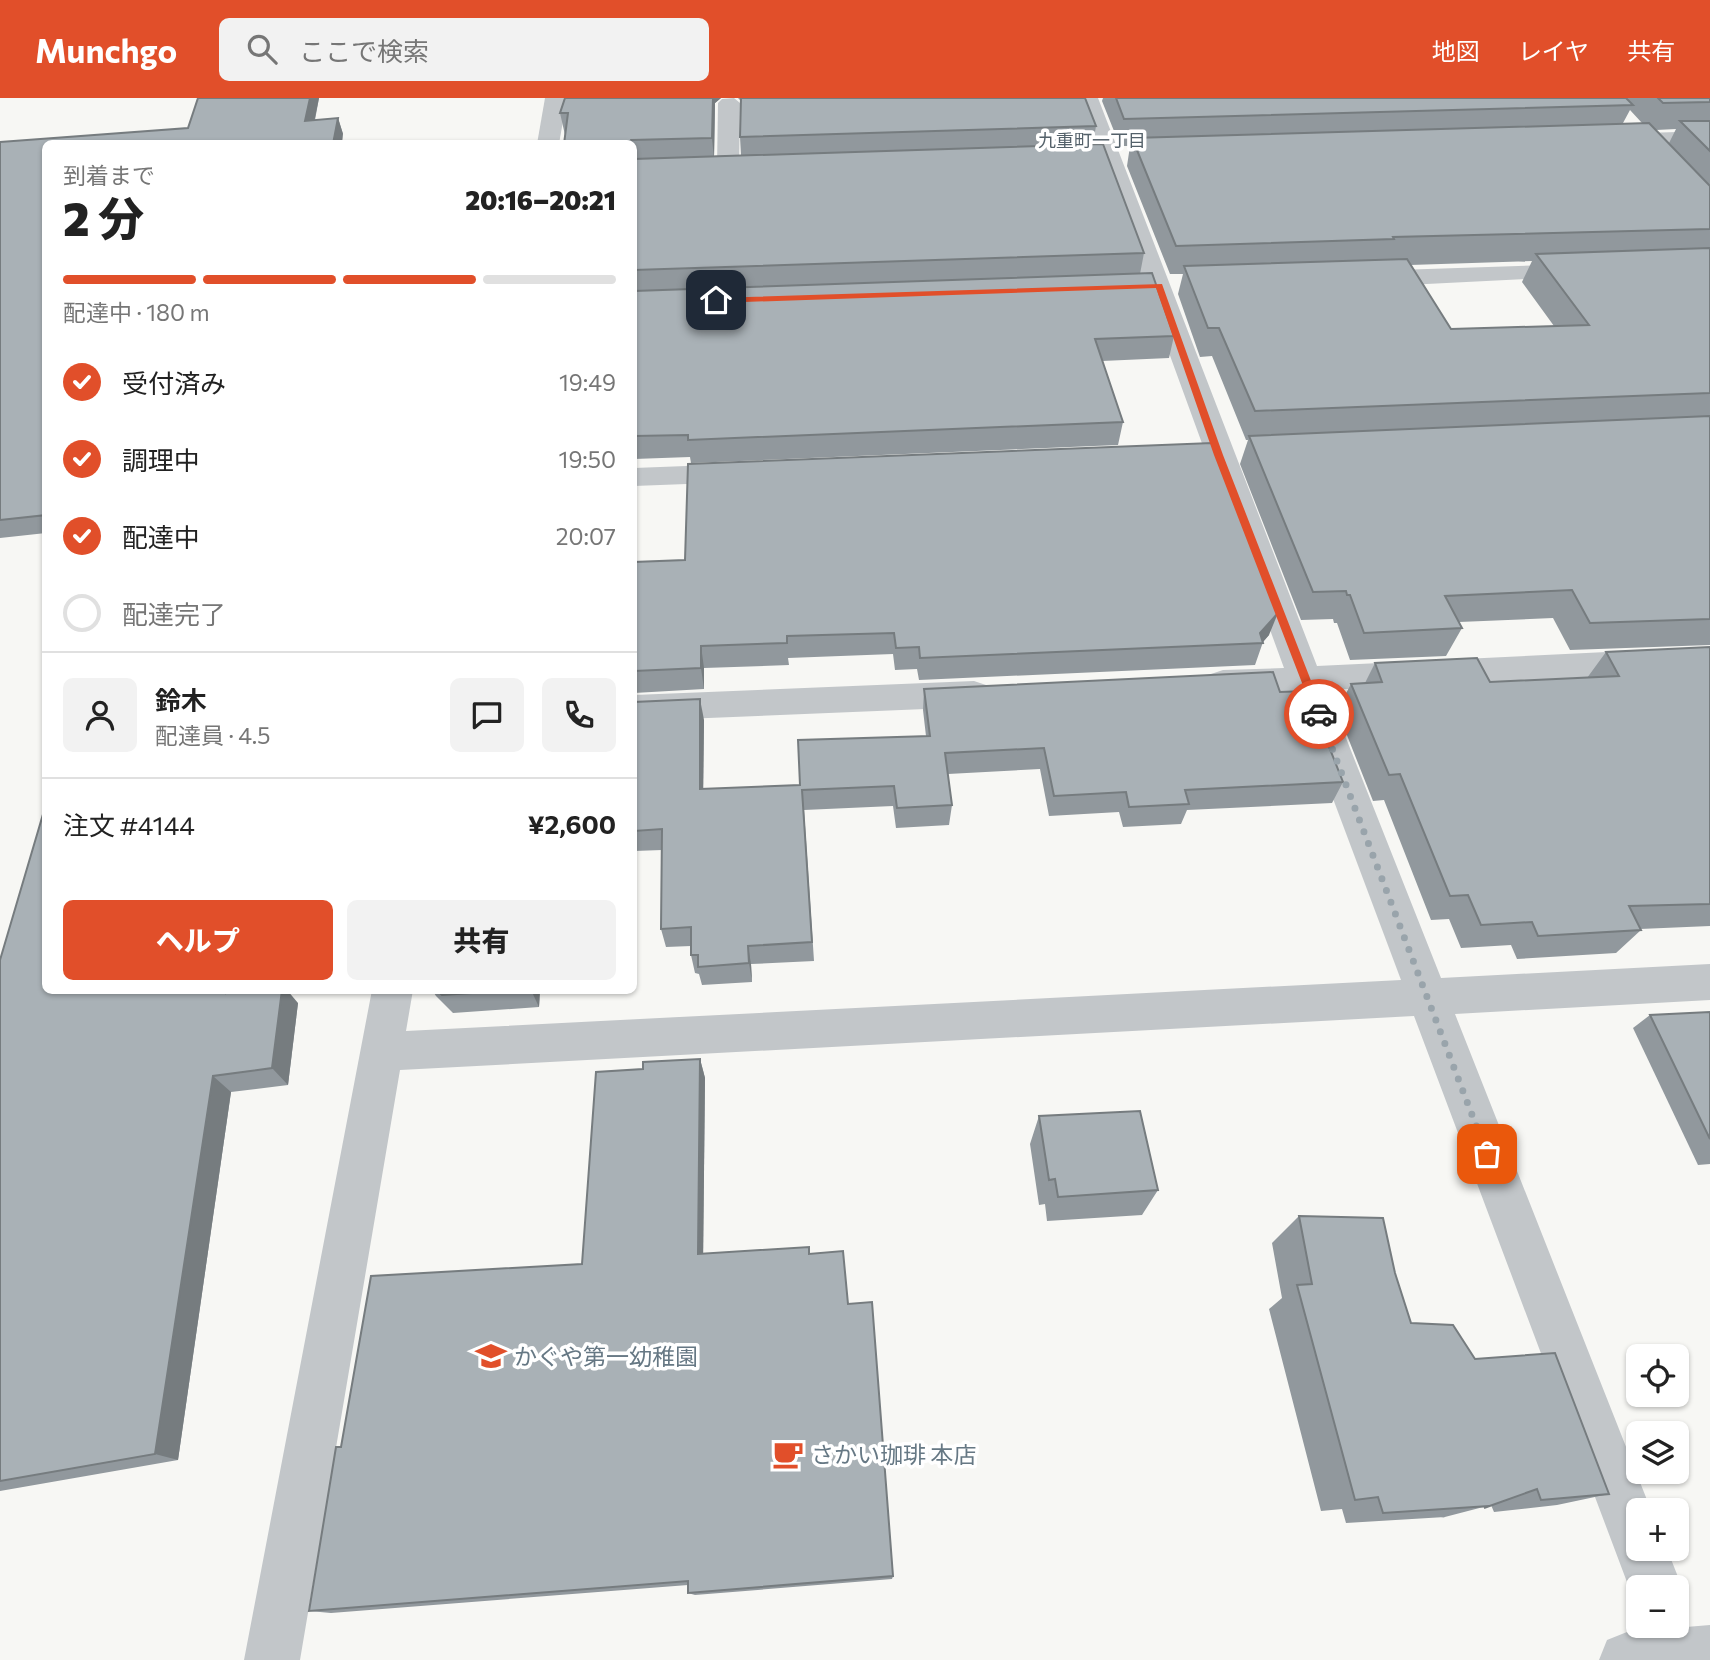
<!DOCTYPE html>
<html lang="ja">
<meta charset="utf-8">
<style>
body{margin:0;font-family:Commissioner,"Noto Sans JP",sans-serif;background:#f2f2f2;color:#222;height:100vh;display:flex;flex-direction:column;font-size:26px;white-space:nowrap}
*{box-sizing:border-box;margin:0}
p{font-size:23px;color:#767676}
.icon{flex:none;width:38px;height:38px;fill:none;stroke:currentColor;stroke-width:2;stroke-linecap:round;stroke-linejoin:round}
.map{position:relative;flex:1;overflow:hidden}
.drawer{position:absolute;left:42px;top:42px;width:595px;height:854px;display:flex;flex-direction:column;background:#fff;border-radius:10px;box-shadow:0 2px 5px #0004}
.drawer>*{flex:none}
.fabs{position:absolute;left:1626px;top:1246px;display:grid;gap:14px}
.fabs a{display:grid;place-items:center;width:63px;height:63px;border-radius:10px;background:#fff;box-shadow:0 2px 5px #0004;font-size:35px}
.pin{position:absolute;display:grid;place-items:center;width:60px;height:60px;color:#fff;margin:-30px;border-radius:14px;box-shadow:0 4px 10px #0006}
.courier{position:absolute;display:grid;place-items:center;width:70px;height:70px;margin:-35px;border:5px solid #e14f2a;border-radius:50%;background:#fff;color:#222;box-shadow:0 2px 9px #0007}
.head em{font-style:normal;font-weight:800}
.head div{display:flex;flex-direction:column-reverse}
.head{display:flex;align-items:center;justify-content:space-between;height:119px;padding:0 21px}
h1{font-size:46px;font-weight:800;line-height:52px}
.bar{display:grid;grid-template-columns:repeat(4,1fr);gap:10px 7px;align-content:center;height:84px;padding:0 21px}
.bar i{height:9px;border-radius:5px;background:#e0e0e0}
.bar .on{background:#e14f2a}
.bar p{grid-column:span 4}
.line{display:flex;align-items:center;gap:18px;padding:0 21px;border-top:2px solid #e0e0e0}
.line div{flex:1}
.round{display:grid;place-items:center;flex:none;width:74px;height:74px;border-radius:10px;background:#f2f2f2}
ol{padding:0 21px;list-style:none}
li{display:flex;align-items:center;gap:21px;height:77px}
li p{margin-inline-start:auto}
li .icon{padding:7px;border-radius:50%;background:#e14f2a;color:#fff;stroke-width:4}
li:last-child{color:#767676}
li i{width:38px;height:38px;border:4px solid #e0e0e0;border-radius:50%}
.cta{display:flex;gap:14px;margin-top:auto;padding:14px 21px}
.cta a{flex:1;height:80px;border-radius:10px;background:#e14f2a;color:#fff;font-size:28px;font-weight:800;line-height:80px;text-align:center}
.cta a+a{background:#f2f2f2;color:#222}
header{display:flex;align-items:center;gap:42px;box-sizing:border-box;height:98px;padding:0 35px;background:#e14f2a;color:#fff}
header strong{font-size:33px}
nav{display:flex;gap:38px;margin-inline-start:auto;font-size:24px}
.search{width:490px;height:63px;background:#f2f2f2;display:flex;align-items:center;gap:18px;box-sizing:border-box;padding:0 24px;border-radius:10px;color:#767676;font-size:26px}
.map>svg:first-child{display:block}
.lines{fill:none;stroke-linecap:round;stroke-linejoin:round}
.minor{fill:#c2c6c9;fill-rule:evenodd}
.wall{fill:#91989d;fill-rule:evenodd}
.shaded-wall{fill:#767c7f}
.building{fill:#a9b1b6;stroke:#767c7f;stroke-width:2}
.route{fill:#e14f2a}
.done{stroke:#99a4ab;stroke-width:7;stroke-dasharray:0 12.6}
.labels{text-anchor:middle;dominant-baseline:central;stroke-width:7;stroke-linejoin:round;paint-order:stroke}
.far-neighbourhood-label{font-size:18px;fill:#54616a;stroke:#fff}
.near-poi-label{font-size:23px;fill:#667884;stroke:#fff;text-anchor:start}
</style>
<header>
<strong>Munchgo</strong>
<div class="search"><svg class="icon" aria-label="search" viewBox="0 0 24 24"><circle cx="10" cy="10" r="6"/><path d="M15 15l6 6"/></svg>ここで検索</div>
<nav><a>地図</a><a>レイヤ</a><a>共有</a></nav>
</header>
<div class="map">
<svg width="1710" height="1562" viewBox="0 0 1710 1562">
<rect width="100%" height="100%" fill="#f7f7f4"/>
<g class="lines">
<g class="minor">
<path d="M545,0h22l-8,46h-22z"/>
<path d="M734,0l6,5 -1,65 -3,5h-16l-3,-5 1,-65 4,-4z"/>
<path d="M1076,0h22l219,568 393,-19v24l-383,19 114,288 269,-14v36l-255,14 196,496h-13v39h29l15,38 -6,14v-14h-38v20l-2,-1 -222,-590 -1014,54 -100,590h-56l128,-670h41l-7,41 995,-51 -108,-288 -70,4 -12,-4 -5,-9 5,-9 12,-4 61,-2z"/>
<path d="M1710,33v14l-98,3 -8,-2 -3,-5 3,-5 8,-2z"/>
<path d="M1579,166l9,2 3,5 -3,5 -221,11 -9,-3 -4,-5 4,-5 9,-3z"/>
<path d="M739,366l10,2 5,7 -5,7 -10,2 -105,4v-18z"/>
<path d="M974,583l12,4 5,9 -5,9 -12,4 -340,14v-26z"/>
<path d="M1710,1527v35h-111l8,-20 20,-8z"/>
</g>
</g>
<g class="wall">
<path d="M198,0h121l-4,22 23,-2 5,16 -297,10v389l-46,5v-396l188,-14z"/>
<path d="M565,0h156l-6,5 -1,53 27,-1 -1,-18 1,-36 -3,-3h347l11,28 -3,18 51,109 -4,21 34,62 -5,22 -67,3 21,61 -5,23 -427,18 -1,-6 -56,2v-315h-70l1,-9 -5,-22z"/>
<path d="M1103,0h607v547l-140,5 -17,-32 -94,4 3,6 -16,28 -96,4 -13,-37h-3l-1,-4 -32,1 -61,-156 8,-24h-2l-34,-84 -12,1 -22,-63 5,-20h-13l-43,-108 3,-20h-10l-18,-45zM1630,12l12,13h-19zM1676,31l-7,14 -13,-13zM1532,163l-10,21 32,44 -103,3 -41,-64z"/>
<path d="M634,464l635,73 -6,7 -8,23 -336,15 -2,-11 -22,1 -2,-16 -105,4 1,7 -85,3v21l-70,4z"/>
<path d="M1710,549v279l-70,3 1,1 -25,23 -99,6 -6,-14 -50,3 -12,-29 -18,1 -47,-120 -11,1 -36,-91 14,-26 14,-1 10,-20 115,19 97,-4 19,-26z"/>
<path d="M924,591l356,3 63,90 -11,21 -145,7 -6,14 -58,3 -4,-15 -70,4 -9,-47 -92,5 4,31 -3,20 -53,3 -3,-22 -89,4 10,151 -63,3 1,18 -50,3 -3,-11 -4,-1 -4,-18v-9l-25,1 -5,-18 1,-79 -28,1v-149l70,18 -1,69 97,-4 126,-49 -3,-26z"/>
<path d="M0,862l46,30 252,13 -10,82 -57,7 -53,368 -178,31z"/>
<path d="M432,892h108l-1,17 -86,6 -17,-17z"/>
<path d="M1710,914v152l-12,1 -65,-137 17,-13z"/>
<path d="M700,961l5,19 -2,176h106l39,50 45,272 -1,3 -197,16 -7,-2v-8l-357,28 -22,-2 32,-164 241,-183 61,-195z"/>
<path d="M1039,1018l119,74 -16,25 -95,6 -2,-17 -6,1 -9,-61z"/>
<path d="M1299,1118l96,57 16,50 64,36 134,135 -52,11 -63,7 -3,-7 -50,13 4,-1 -99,6 -4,-14 -21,2 -52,-202 13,-11 -10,-55z"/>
</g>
<g class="shaded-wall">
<path d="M310,0h9l-8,39 -6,-16z"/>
<path d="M713,0h8l-6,5 -1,56 -2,-21z"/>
<path d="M338,20l5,16 -1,10h-9z"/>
<path d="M1278,515l-9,22 -7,8 -2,-10z"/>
<path d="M701,548l3,22v21l-3,-21z"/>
<path d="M700,601l4,21 -1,90 -3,-21z"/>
<path d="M748,848l3,18 1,18 -3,-19z"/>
<path d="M282,892h5l11,13 -10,82 -16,-17z"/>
<path d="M531,892h9l-1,17z"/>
<path d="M700,961l5,19 -2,191 -5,-15z"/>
<path d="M213,978l18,16 -53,368 -23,-6z"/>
</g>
<g class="building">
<path d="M198,0h112l-5,23 33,-3 -5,26h-287v371l-46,5v-378l188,-14z"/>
<path d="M565,0h148l-1,40 -81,2 -3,4h-64l4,-31h-8z"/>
<path d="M741,0h344l11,28 -356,11z"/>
<path d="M1116,0h510l7,7 -509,14z"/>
<path d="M1658,0h52v4l-47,1z"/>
<path d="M1680,23h30v30z"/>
<path d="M1649,25l61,63v43l-317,8 1,2 -218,7 -44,-108z"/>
<path d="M1103,46l41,109 -510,17v-111z"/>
<path d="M1710,150v145l-455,18 -36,-83h-11l-24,-62 223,-7 44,70 138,-4 -53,-71z"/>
<path d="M1152,175l22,63 -79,3 28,83 -435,18v-5l-54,1v-145z"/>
<path d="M1710,318v203l-120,4 -18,-33 -127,6 17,32 -98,5 -14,-38h-3l-1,-4 -33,1 -64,-156z"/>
<path d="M1212,345l66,170 -18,20 3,10 -343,15 -1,-11 -23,1 -2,-15 -107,3v7l-86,3v22l-67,3v-109l51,-2 3,-96z"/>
<path d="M1710,549v257l-81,2 12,24 -103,6 -6,-14 -51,3 -13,-30 -18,1 -50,-122 -11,1 -38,-91 31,-2 -7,-19 102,-5 13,24 129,-6 -13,-24z"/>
<path d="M1273,574l7,20 27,-1 36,91 -158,8 4,14 -60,3 -3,-15 -72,4 -10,-48 -99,5 7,52 -55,3 -3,-22 -92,4 10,152 -64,4 1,17 -51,4v-12h-7v-28l-30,2 1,-100 -28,2v-129l66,-3v90l100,-4 -2,-45 132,-4 -6,-47z"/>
<path d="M46,706v186h180v3l20,-3h36l-10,78 -59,8 -58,378 -155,27v-521z"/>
<path d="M437,892h82l-77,5z"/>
<path d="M1710,914v127l-60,-124z"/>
<path d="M700,961l-2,195 111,-7v7l34,-3 5,53 24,-2 21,274 -205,17v-12l-379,30 27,-164h5l30,-171 211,-12 14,-192 47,-3v-7z"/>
<path d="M1140,1013l18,79 -100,7 -3,-18 -6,1 -10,-64z"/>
<path d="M1299,1118l84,2 12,55 16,50 42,2 22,34 80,-6 54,141 -68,6 -4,-11 -53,19 5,-2 -106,7 -5,-16 -23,3 -58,-215 15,-1z"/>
</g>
<path class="route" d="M1162,186l61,171 101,259 -1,2 -4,2 -5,-4 -100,-259 -58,-167 -440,15 -3,-3 3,-2z"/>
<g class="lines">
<path class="done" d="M1319,616l168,440"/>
</g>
<defs>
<g id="school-bare" transform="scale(2.415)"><path d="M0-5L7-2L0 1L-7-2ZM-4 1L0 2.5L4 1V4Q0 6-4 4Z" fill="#e14f2a" stroke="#fff" stroke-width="2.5" paint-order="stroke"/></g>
<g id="cafe-bare" transform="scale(2.415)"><path d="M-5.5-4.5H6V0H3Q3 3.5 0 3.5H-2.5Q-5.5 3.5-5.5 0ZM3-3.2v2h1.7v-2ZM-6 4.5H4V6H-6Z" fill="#e14f2a" stroke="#fff" stroke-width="2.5" paint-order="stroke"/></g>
</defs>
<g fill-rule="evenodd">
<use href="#school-bare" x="491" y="1258"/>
<use href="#cafe-bare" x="788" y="1356"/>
</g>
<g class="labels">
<g class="far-neighbourhood-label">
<text x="1092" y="42">九重町一丁目</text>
</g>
<g class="near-poi-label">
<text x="514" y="1258">かぐや第一幼稚園</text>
<text x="811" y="1356">さかい珈琲 本店</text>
</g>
</g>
</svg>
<div class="fabs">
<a><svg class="icon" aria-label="locate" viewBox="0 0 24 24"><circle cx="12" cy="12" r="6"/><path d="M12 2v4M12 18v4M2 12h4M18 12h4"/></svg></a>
<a><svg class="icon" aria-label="layers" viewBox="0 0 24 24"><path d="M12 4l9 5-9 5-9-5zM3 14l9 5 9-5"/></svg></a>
<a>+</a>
<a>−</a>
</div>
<div class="pin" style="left:1487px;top:1056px;background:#ea580c"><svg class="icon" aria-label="bag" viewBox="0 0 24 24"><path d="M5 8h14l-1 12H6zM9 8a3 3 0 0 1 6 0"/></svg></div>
<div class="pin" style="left:716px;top:202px;background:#1f2937"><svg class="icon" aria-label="home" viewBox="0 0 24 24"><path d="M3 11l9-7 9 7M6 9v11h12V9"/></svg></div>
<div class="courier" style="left:1319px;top:616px"><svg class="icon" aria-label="car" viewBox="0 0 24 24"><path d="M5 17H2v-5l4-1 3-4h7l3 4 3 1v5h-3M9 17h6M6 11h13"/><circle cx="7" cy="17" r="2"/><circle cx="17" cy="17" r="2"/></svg></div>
<section class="drawer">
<div class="head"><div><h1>2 分</h1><p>到着まで</p></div><em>20:16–20:21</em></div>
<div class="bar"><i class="on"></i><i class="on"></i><i class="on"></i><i></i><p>配達中 · 180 m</p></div>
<ol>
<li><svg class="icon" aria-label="check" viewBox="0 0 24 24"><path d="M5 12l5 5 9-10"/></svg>受付済み<p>19:49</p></li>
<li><svg class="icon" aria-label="check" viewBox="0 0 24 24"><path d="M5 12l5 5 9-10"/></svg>調理中<p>19:50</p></li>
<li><svg class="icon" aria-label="check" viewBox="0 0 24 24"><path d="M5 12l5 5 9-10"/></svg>配達中<p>20:07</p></li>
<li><i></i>配達完了</li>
</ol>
<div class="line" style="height:126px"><a class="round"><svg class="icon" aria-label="person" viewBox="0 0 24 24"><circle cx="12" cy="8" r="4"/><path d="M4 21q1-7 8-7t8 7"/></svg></a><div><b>鈴木</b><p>配達員 · 4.5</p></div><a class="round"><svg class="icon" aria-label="chat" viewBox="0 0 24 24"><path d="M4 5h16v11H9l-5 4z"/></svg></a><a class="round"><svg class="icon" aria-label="phone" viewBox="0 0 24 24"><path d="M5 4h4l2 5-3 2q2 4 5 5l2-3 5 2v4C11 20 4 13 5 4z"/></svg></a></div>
<div class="line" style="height:91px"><div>注文 #4144</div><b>¥2,600</b></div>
<div class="cta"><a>ヘルプ</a><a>共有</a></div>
</section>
</div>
